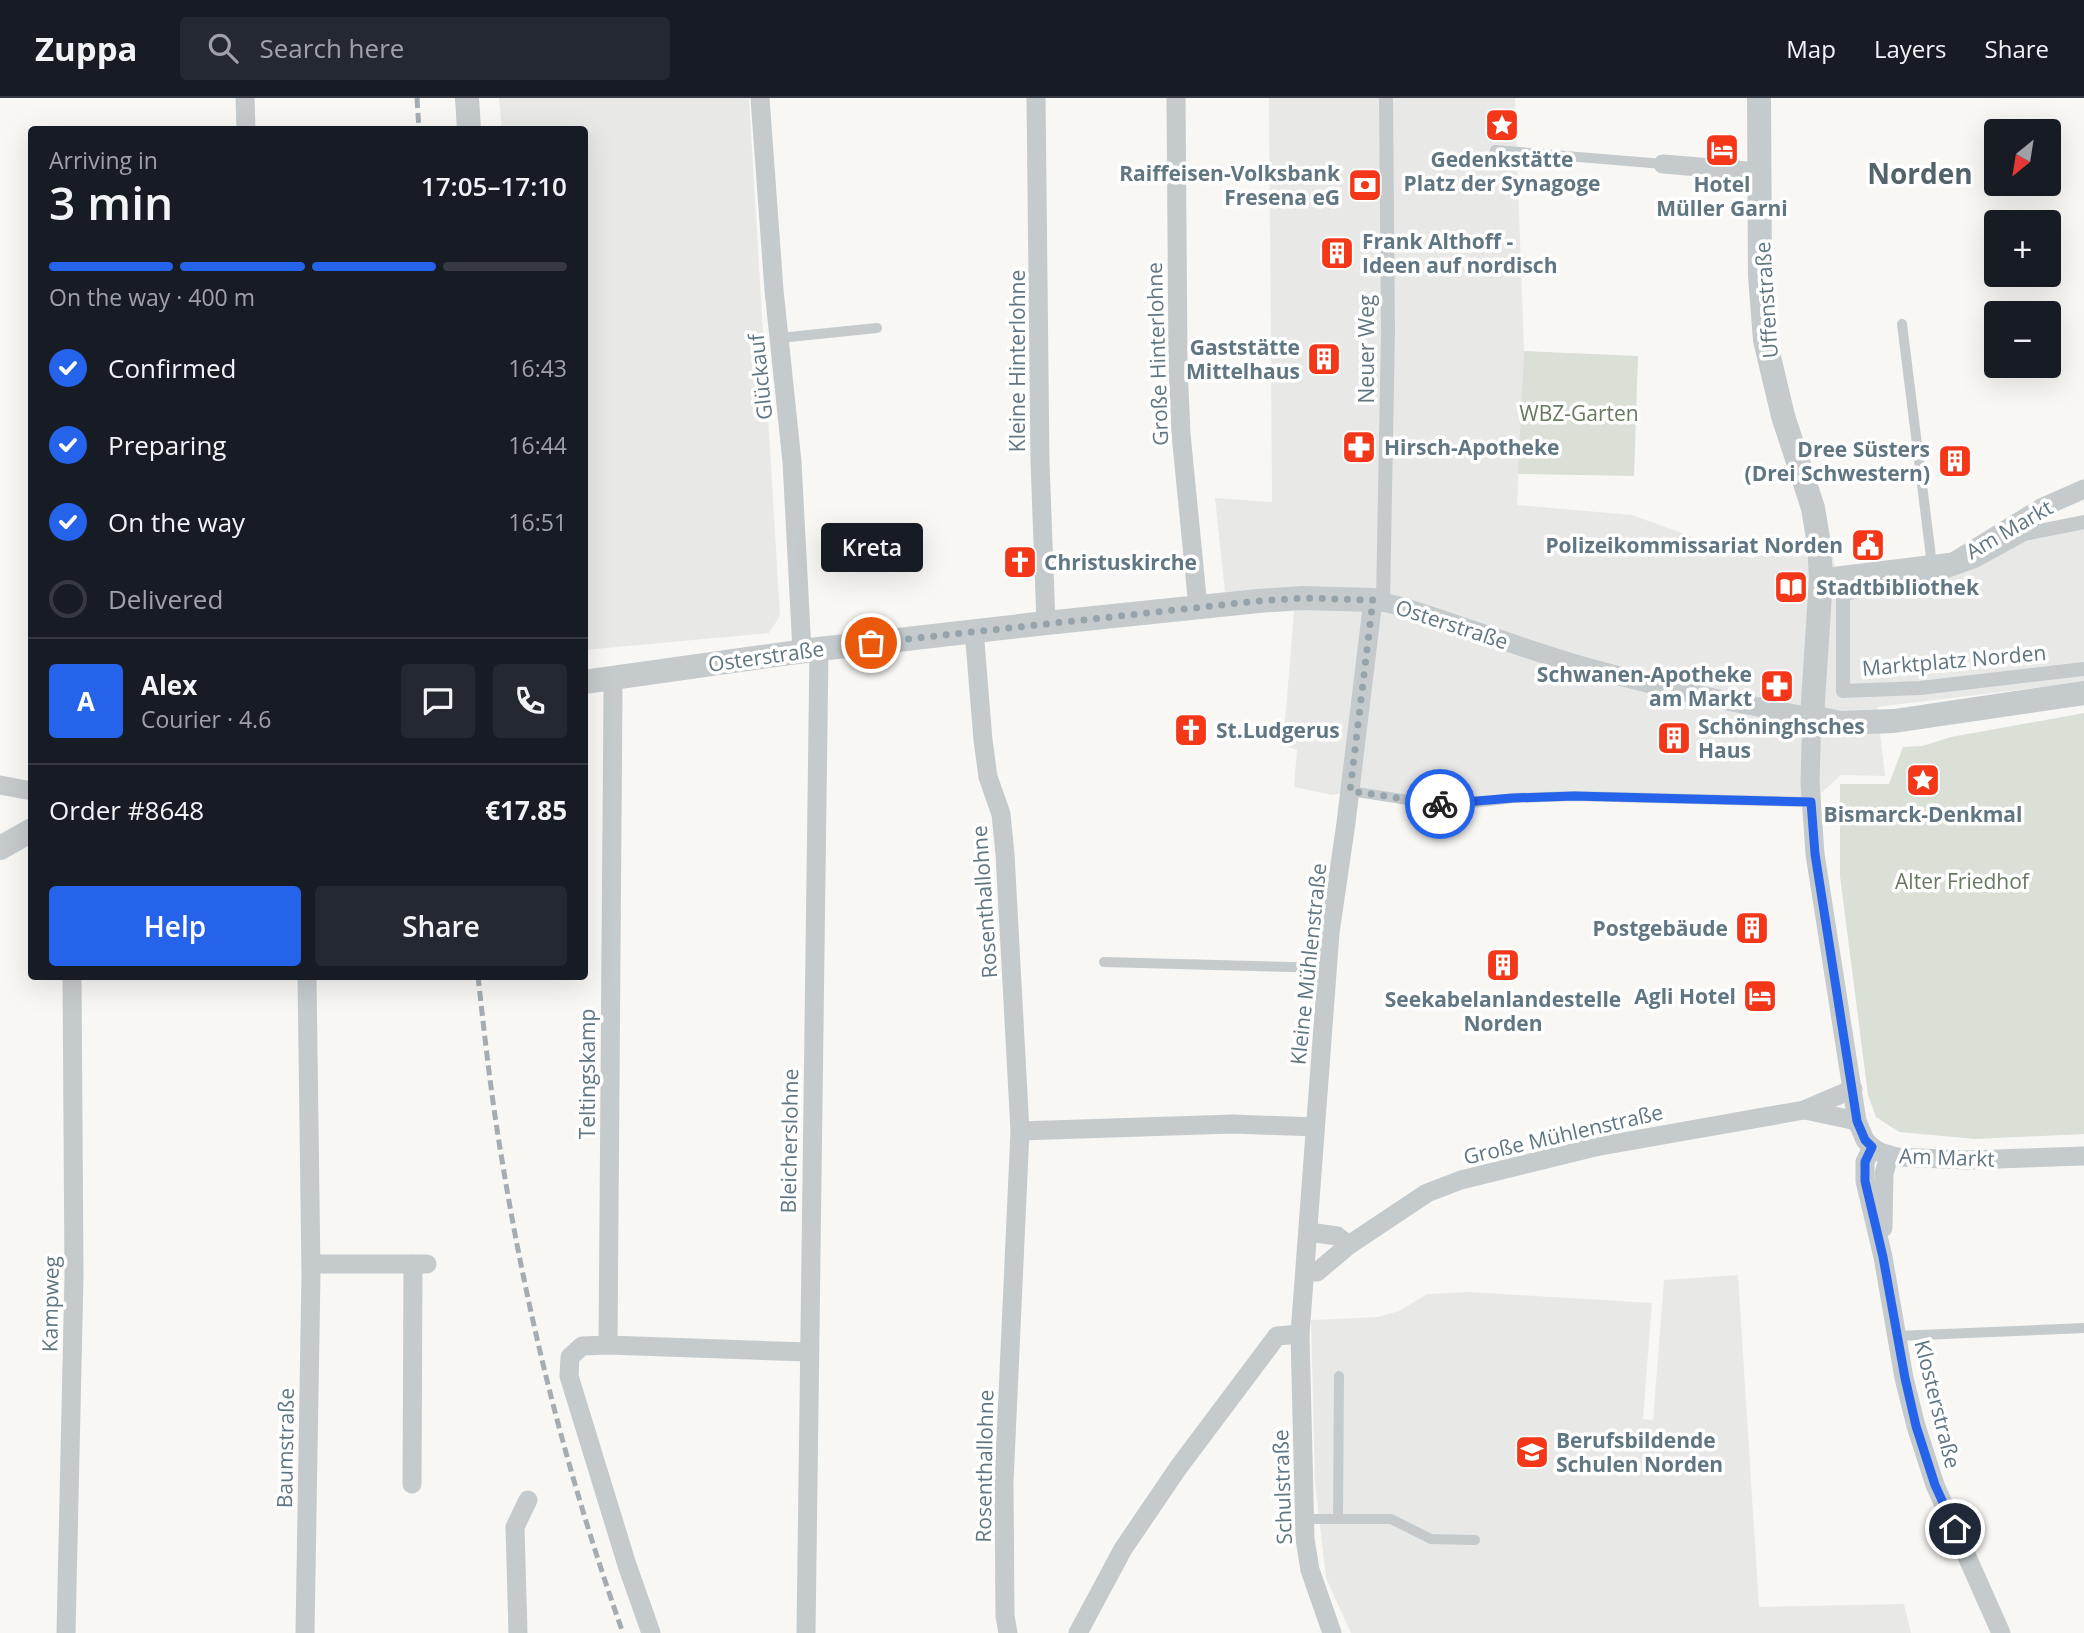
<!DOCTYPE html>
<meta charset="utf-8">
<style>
body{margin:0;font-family:"Open Sans",sans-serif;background:#242831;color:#f1f3f6;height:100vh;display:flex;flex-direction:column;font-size:26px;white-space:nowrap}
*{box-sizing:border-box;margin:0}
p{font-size:23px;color:#9ea1a6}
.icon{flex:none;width:38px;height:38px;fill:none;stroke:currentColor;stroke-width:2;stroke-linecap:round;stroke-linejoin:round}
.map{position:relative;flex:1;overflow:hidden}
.panel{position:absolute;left:28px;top:28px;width:560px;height:854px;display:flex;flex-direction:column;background:#171b24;border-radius:7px;box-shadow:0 7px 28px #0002}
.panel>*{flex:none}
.needle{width:46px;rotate:210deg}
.buttons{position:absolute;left:1984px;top:21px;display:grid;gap:14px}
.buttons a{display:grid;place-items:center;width:77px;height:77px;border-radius:7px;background:#171b24;box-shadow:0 7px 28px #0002;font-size:35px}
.pin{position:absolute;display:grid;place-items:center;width:60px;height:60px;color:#fff;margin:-30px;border:4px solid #fff;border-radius:50%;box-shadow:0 2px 7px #0007}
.courier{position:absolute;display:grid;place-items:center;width:70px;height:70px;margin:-35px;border:5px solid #2563eb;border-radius:50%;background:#fff;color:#222;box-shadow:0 2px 9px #0007}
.bubble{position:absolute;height:49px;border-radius:7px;background:#171b24;box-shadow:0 7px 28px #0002;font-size:23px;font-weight:600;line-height:49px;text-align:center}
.headline em{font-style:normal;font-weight:600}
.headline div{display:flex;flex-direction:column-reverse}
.headline{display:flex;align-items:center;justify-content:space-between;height:119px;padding:0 21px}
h1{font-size:46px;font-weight:600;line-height:52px}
.bar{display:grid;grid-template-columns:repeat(4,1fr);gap:10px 7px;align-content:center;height:84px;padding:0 21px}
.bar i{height:9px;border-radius:5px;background:#363941}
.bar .current{background:#2563eb}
.bar p{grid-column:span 4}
.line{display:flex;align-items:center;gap:18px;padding:0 21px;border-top:2px solid #363941}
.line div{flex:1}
.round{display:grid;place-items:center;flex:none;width:74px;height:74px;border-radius:7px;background:#242831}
ol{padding:0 21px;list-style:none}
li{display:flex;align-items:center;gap:21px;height:77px}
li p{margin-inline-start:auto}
li .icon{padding:7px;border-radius:50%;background:#2563eb;color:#fff;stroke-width:4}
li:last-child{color:#9ea1a6}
li i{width:38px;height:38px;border:4px solid #363941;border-radius:50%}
.action{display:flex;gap:14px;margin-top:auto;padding:14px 21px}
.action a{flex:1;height:80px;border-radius:7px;background:#2563eb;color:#fff;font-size:28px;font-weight:600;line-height:80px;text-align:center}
.action a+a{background:#242831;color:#f1f3f6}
header{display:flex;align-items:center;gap:42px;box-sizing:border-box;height:98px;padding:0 35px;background:#171b24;border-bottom:2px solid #363941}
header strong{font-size:33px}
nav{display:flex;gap:38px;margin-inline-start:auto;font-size:24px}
.search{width:490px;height:63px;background:#242831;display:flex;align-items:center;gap:18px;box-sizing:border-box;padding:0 24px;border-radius:7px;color:#9ea1a6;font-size:26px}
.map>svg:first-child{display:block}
.built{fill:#e8e9e7}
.green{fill:#dae0d5}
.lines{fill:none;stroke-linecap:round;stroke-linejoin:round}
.service{stroke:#c5cacd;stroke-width:10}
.pedestrian{stroke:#c5cacd;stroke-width:14}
.minor{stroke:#c5cacd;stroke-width:19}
.tertiary{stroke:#c5cacd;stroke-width:24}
.rail{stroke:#a5adb2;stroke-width:5;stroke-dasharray:10 5;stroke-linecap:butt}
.done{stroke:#95a3aa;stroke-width:7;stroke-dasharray:0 12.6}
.route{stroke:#2563eb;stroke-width:9}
.labels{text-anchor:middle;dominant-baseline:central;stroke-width:7;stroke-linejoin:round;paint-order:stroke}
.poi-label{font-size:21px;font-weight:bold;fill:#607682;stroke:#fff;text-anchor:end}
.street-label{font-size:21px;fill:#607682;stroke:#fff}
.park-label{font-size:21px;fill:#667a5f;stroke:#fff}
.district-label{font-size:28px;font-weight:bold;fill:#52636c;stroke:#fff}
</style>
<header>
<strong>Zuppa</strong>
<div class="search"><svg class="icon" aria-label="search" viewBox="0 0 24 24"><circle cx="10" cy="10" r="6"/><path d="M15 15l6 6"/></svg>Search here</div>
<nav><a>Map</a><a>Layers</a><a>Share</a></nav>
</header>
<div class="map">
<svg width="2084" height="1535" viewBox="0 0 2084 1535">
<rect width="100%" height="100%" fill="#f8f7f4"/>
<g class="built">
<path d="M499,0h250l31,518 -11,17 -184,17 -1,-520 -82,-1z"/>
<path d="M1269,0h246l9,253 -7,154 115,10 119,43 80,-19 7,52 104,-21 142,-53v165l-207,25 8,69 -44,-1 -30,27 -298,-4 -66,8 -97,-15 -18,4 -38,-8 3,-37 -14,-5 13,-157 -71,4 -10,-94 57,4z"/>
<path d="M1738,1177l21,332 145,-3 7,29h-560l-25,-55 -11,-95 -4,-163 67,-3 21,-6 28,-17 43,-2 182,11 -9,116 10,1 11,-140z"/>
</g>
<g class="green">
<path d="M1524,253l114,5 -4,120 -116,-2z"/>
<path d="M2084,615v421l-109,5 -76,-7 -23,-15 -8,-22 -28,-219v-92h49l14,-37 19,-1 29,-9z"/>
</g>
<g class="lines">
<g class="service">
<path d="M1495,52l168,14"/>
<path d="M1902,226l30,241"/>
<path d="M779,240l98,-10"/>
<path d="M1350,693l97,15 66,-8 61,-2 237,6"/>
<path d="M1104,864l224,6"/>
<path d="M1897,1238l187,-8"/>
<path d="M1304,1421h87l40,20 44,1"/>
<path d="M1338,1421l1,-143"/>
</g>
<g class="pedestrian">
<path d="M2084,424l-60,12 -49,27 -50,18 -82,15v97l77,-3 164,-19"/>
<path d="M1383,503l5,-270 -2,-233"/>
</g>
<g class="minor">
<path d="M245,0l1,32"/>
<path d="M760,0l14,192 18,172 10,189"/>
<path d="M1036,0l4,364 6,161"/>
<path d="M1176,0l2,267 3,69 17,173"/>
<path d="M1663,66l97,8"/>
<path d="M1821,480l132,-16 88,-54 43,-19"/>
<path d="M974,532l9,110 5,37 13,37 4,40 15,277 -16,351 1,134 3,17"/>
<path d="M611,580l2,14 -5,653 -26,1 -12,11 -1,19 58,189 24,68"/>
<path d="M0,687l32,6"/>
<path d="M1805,1012l52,11"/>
<path d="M1020,1033l213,-7 82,3"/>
<path d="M1872,1049l-7,15v19l18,76 21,121 12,48 19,59 66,148"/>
<path d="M1883,1130l1,-54 5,-19"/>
<path d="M1309,1134l28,4 12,9"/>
<path d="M311,1166h116"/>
<path d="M1306,1173l11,1 32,-27 78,-52 34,-13 134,-33 209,-37 49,-21"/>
<path d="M608,1247l200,7"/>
<path d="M412,1386l1,-220"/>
<path d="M66,1535l8,-357 -2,-300"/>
<path d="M305,1535l6,-360 -4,-297"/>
<path d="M518,1535l-3,-106 13,-27"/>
<path d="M806,1535l13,-984"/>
<path d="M1078,1535l45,-84 55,-81 99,-132 23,-2"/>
<path d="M1332,1535l-22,-63 -5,-31 -5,-205 30,-401 16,-110 27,-223 27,6c65,20 128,45 193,63 73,20 145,35 219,48l-2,65 5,72 42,267 8,19 7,7 8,5 17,5 70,3 117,-4"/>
</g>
<g class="tertiary">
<path d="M467,0l2,32"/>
<path d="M1759,0l1,178 5,64 18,76 30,92 6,36 2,34 -9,139 28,6 54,-2 190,-28"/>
<path d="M584,584l235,-33 227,-26 212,-22 45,-3 70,2"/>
<path d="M0,750l32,-18"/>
</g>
<g class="rail">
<path d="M417,0l2,32"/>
<path d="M478,878c7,64 14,127 25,190 26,159 66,315 120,467"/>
</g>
</g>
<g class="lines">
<path class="done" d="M871,545l387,-42 45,-3 70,2 -23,191 90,13"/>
<path class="route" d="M1440,706l73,-6 61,-2 237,6 4,52 42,267 8,19 7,7 -7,15v19l18,76 22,121 11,48 19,59 20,44"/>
</g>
<defs>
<g id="sight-square" transform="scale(1.75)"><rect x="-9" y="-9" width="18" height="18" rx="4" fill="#f43718" stroke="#fff"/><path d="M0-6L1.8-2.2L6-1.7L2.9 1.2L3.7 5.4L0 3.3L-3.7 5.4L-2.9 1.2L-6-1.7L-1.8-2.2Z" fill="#fff"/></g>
<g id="hotel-square" transform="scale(1.75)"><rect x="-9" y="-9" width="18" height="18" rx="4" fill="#f43718" stroke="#fff"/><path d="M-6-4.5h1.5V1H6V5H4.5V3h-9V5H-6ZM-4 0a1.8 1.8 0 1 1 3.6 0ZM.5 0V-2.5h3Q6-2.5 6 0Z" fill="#fff"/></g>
<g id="bank-square" transform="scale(1.75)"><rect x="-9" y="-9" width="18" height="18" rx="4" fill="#f43718" stroke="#fff"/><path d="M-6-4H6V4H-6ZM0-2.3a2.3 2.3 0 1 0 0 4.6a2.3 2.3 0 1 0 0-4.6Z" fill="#fff"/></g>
<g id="building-square" transform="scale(1.75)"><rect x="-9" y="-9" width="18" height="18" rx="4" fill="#f43718" stroke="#fff"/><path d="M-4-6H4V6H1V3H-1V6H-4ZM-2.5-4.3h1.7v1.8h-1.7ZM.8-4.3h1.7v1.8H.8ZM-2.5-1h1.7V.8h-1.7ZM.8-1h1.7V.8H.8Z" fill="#fff"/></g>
<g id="pharmacy-square" transform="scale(1.75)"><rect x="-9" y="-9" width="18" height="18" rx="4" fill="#f43718" stroke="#fff"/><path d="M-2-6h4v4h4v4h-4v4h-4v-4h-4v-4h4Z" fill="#fff"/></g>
<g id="civic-square" transform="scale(1.75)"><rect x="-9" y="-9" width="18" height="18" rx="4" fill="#f43718" stroke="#fff"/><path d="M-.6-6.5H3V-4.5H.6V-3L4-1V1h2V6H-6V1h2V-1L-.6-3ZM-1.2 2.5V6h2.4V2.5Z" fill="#fff"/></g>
<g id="church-square" transform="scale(1.75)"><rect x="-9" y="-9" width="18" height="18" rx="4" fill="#f43718" stroke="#fff"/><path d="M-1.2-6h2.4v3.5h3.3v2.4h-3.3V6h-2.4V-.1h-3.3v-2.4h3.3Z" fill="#fff"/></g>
<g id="library-square" transform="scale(1.75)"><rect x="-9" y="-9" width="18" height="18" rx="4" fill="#f43718" stroke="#fff"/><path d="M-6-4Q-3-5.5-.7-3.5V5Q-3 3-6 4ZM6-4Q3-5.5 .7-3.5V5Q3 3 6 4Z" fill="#fff"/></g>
<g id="school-square" transform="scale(1.75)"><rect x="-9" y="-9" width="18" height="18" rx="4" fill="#f43718" stroke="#fff"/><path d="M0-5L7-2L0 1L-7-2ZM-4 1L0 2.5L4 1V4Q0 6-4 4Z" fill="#fff"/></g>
</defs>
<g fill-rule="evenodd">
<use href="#sight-square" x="1502" y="27"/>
<use href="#hotel-square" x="1722" y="52"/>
<use href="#bank-square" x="1365" y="87"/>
<use href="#building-square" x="1337" y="155"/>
<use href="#building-square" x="1324" y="261"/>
<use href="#pharmacy-square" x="1359" y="349"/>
<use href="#building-square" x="1955" y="363"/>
<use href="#civic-square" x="1868" y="447"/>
<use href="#church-square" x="1020" y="464"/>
<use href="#library-square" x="1791" y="489"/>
<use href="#pharmacy-square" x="1777" y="588"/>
<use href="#church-square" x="1191" y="632"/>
<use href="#building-square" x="1674" y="640"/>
<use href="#sight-square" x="1923" y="682"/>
<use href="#building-square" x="1752" y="830"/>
<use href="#building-square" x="1503" y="867"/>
<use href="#hotel-square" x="1760" y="898"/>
<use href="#school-square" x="1532" y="1354"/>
</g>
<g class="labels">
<g class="poi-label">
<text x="1502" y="61" text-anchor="middle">Gedenkstätte<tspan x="1502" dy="24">Platz der Synagoge</tspan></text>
<text x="1340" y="75">Raiffeisen-Volksbank<tspan x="1340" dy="24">Fresena eG</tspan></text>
<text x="1722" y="86" text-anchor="middle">Hotel<tspan x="1722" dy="24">Müller Garni</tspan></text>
<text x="1362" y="143" text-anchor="start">Frank Althoff -<tspan x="1362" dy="24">Ideen auf nordisch</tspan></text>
<text x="1300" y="249">Gaststätte<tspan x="1300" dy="24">Mittelhaus</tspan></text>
<text x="1384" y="349" text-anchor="start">Hirsch-Apotheke</text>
<text x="1930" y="351">Dree Süsters<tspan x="1930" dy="24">(Drei Schwestern)</tspan></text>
<text x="1843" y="447">Polizeikommissariat Norden</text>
<text x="1044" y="464" text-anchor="start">Christuskirche</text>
<text x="1816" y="489" text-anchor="start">Stadtbibliothek</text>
<text x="1752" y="576">Schwanen-Apotheke<tspan x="1752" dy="24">am Markt</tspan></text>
<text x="1698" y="628" text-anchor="start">Schöninghsches<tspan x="1698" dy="24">Haus</tspan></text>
<text x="1216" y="632" text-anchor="start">St.Ludgerus</text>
<text x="1923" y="716" text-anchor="middle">Bismarck-Denkmal</text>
<text x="1728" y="830">Postgebäude</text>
<text x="1736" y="898">Agli Hotel</text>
<text x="1503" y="901" text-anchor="middle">Seekabelanlandestelle<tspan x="1503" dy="24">Norden</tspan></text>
<text x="1556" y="1342" text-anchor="start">Berufsbildende<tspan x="1556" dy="24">Schulen Norden</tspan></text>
</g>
<g class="street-label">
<text transform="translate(1766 202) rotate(-94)">Uffenstraße</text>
<text transform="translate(1366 251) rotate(-90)">Neuer Weg</text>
<text transform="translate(1157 256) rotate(-92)">Große Hinterlohne</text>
<text transform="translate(1017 263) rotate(-90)">Kleine Hinterlohne</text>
<text transform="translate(760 279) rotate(-96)">Glückauf</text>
<text transform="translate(2009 431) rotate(-30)">Am Markt</text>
<text transform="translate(1452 526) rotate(18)">Osterstraße</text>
<text transform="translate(766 558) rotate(-8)">Osterstraße</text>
<text transform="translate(1954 562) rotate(-5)">Marktplatz Norden</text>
<text transform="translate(984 804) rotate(-94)">Rosenthallohne</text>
<text transform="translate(1308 866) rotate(-84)">Kleine Mühlenstraße</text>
<text transform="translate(587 976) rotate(-90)">Teltingskamp</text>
<text transform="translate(1563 1036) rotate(-13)">Große Mühlenstraße</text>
<text transform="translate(789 1043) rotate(-89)">Bleicherslohne</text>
<text transform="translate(1947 1059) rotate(2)">Am Markt</text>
<text transform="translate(50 1206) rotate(-89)">Kampweg</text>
<text transform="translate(1938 1306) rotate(76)">Klosterstraße</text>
<text transform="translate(285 1350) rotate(-89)">Baumstraße</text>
<text transform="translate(984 1368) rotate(-89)">Rosenthallohne</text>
<text transform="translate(1282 1389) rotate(-92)">Schulstraße</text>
</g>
<g class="park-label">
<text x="1579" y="315">WBZ-Garten</text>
<text x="1962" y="783">Alter Friedhof</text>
</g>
<g class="district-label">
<text x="1920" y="75">Norden</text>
</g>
</g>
</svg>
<div class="buttons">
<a><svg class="needle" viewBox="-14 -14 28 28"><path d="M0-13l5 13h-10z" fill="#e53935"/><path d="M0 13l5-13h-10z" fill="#9ea1a6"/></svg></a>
<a>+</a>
<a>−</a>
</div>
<div class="pin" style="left:871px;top:545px;background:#ea580c"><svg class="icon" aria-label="bag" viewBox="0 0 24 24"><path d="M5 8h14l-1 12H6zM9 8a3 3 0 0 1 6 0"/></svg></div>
<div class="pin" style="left:1955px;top:1431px;background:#1f2937"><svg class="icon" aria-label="home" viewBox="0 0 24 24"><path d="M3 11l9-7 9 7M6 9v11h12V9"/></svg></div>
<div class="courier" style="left:1440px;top:706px"><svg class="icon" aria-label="bike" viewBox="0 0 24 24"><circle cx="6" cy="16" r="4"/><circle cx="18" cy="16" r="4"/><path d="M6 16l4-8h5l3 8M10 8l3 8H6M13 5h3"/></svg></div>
<div class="bubble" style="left:821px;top:425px;width:102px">Kreta</div>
<section class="panel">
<div class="headline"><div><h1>3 min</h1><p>Arriving in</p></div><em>17:05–17:10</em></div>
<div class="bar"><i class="current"></i><i class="current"></i><i class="current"></i><i></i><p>On the way · 400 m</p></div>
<ol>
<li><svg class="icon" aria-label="check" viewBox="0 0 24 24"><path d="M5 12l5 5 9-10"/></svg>Confirmed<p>16:43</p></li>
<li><svg class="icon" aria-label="check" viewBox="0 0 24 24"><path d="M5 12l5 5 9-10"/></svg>Preparing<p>16:44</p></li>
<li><svg class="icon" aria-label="check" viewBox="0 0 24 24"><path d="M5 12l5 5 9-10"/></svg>On the way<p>16:51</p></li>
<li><i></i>Delivered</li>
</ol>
<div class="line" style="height:126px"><b class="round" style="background:#2563eb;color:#fff">A</b><div><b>Alex</b><p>Courier · 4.6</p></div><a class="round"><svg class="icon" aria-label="chat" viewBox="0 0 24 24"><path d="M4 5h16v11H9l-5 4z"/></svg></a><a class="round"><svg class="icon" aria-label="phone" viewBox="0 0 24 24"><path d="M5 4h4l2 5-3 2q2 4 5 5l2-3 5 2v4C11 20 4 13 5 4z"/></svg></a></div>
<div class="line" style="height:91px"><div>Order #8648</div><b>€17.85</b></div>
<div class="action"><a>Help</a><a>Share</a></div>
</section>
</div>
